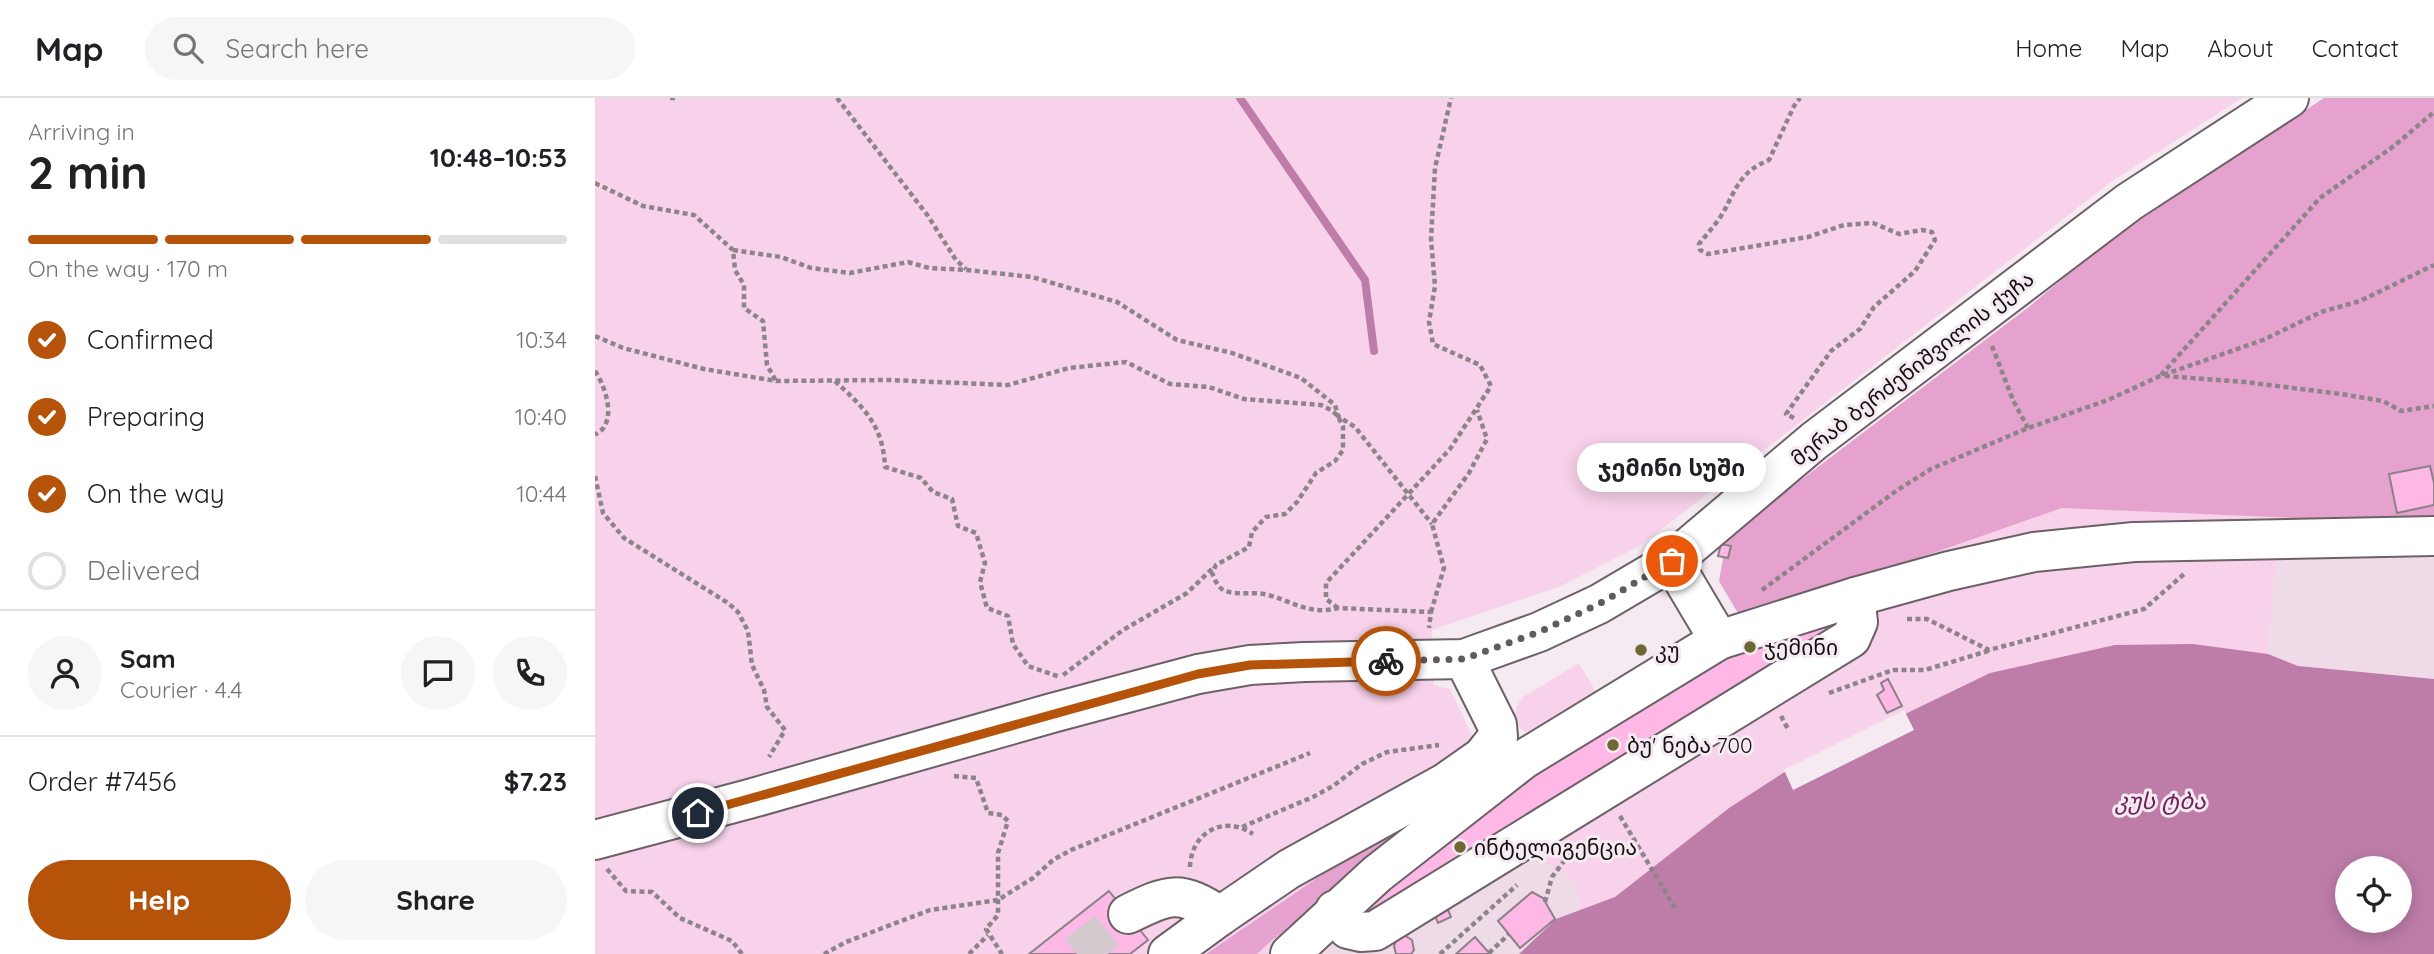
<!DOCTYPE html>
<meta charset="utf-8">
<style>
body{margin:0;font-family:Quicksand,"Noto Sans Georgian",sans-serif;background:#f6f6f6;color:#202124;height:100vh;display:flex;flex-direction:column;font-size:26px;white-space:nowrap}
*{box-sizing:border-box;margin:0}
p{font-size:23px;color:#757577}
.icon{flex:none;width:38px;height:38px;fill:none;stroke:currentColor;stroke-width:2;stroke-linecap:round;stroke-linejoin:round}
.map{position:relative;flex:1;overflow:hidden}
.sheet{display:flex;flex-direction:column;background:#fff;width:595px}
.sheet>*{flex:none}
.controls{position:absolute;left:1740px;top:758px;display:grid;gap:14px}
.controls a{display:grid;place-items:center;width:77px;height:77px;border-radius:50%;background:#fff;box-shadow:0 4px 18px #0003;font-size:35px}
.pin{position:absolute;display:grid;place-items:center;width:60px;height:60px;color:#fff;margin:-30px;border:4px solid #fff;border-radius:50%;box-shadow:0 2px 7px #0007}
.courier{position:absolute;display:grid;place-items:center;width:70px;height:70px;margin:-35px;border:5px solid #b45309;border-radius:50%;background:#fff;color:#222;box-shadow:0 2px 9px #0007}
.bubble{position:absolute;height:49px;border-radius:24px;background:#fff;box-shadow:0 4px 18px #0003;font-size:23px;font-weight:700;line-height:49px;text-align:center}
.headline em{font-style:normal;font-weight:700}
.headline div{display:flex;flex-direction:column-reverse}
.headline{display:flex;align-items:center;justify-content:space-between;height:119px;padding:0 28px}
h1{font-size:46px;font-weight:700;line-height:52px}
.bar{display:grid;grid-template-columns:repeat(4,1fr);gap:10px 7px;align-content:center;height:84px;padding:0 28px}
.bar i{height:9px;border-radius:5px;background:#e0e0e0}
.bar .selected{background:#b45309}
.bar p{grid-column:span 4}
.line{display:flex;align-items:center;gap:18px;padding:0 28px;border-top:2px solid #e0e0e0}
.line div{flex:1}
.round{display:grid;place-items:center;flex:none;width:74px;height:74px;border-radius:37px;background:#f6f6f6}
ol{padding:0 28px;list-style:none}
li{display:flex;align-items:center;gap:21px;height:77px}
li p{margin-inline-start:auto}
li .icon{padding:7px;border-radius:50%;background:#b45309;color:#fff;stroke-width:4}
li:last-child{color:#757577}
li i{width:38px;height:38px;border:4px solid #e0e0e0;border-radius:50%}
.button{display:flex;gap:14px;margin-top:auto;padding:14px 28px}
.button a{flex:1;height:80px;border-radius:42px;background:#b45309;color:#fff;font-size:28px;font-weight:700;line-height:80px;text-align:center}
.button a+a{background:#f6f6f6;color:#202124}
header{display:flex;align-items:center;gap:42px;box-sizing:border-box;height:98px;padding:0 35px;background:#fff;border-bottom:2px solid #e0e0e0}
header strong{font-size:33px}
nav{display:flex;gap:38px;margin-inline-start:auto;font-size:24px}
.search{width:490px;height:63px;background:#f6f6f6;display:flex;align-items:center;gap:18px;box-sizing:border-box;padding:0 24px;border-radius:38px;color:#757577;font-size:26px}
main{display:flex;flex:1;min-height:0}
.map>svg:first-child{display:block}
.built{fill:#eedbe7}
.green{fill:#f8d2ea;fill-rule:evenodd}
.forest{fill:#e6a2cf}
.water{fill:#be7da9;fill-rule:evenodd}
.pier{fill:#f5eaf1}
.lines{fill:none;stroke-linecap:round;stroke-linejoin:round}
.stream{stroke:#be7da9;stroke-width:8}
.building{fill:#fdb8e6;stroke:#8b8187;stroke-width:2}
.minor-tunnel{stroke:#d3c9cf;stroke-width:38;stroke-dasharray:38 19;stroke-linecap:butt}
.minor-casing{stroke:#6b6167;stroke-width:42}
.path{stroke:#8c8489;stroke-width:4.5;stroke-dasharray:5 3.5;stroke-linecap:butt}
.minor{stroke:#fff;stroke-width:38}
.done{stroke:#615b5f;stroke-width:7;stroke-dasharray:0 12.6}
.route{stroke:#b45309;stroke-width:9}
.poi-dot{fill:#6e6733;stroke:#f5eaf1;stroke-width:2.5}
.labels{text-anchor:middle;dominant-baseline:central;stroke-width:6;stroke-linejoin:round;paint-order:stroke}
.street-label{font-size:21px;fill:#120e10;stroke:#f5eaf1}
.poi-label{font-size:21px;fill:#120e10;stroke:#f5eaf1;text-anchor:start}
.water-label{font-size:23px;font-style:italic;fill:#6d2059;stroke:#f5eaf1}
</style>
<header>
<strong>Map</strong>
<div class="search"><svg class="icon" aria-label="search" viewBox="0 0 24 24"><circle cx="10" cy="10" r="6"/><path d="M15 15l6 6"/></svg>Search here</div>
<nav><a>Home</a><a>Map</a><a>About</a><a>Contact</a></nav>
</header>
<main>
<section class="sheet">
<div class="headline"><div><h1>2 min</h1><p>Arriving in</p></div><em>10:48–10:53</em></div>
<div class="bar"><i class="selected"></i><i class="selected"></i><i class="selected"></i><i></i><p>On the way · 170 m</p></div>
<ol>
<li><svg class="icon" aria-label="check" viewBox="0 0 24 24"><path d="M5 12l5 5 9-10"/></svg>Confirmed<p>10:34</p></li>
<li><svg class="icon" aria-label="check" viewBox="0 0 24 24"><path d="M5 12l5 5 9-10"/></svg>Preparing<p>10:40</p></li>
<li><svg class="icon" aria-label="check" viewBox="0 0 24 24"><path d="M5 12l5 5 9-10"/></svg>On the way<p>10:44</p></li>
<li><i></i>Delivered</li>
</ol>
<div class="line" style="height:126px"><a class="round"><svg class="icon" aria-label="person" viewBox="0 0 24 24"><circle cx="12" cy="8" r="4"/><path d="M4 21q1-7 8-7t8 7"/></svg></a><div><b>Sam</b><p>Courier · 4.4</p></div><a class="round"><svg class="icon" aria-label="chat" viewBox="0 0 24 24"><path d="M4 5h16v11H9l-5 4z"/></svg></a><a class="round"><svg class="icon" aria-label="phone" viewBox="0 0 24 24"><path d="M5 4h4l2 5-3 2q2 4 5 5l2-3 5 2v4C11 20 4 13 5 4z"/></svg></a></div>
<div class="line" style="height:91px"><div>Order #7456</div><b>$7.23</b></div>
<div class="button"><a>Help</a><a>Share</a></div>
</section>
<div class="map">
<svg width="1839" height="856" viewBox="0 0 1839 856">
<rect width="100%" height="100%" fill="#f5eaf1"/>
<g class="built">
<path d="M1682,450l157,2v129l-136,-13 -30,-12z"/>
<path d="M931,750l49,34 6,28 -25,9 -37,35h-203l18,-18z"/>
</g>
<g class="green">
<path d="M0,0h1647l-131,84 -470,363 -80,41 -129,44 2,55 16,4 24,51 -8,49 276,-169 320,-112 372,16 -157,25 -9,105 30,12 136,13v275h-915l37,-35 25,-9 -6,-28 -49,-33 -192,87 -18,18h-59l14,-13 190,-147 -106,58 -149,102h-611zM1752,770h52v52h-52z"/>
<path d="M984,565l20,34 -67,38c-19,-7 -22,-23 -9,-38z"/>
</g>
<g class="forest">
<path d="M1729,0h110v426l-372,-16 -320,112 -23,-39 8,-45 303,-230 90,-75z"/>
<path d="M872,692l-196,151 -14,13h-51l149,-102z"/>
</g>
<path class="water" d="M1598,546l75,10 30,12 136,13v275h-915l37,-35 59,-22 114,-89 54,-35 207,-100 125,-28zM1752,770h52v52h-52z"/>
<path class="pier" d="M1309,612l10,20 -121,60 -9,-20z"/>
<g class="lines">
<path class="stream" d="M645,0l125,182 9,71"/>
</g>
<g class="building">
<path d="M1835,368l4,17v22l-37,8 -8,-39z"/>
<path d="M1126,446l10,2 -3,12 -10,-2z"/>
<path d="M1226,520l10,22 -462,280 -9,-13 124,-105 275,-165z"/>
<path d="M1293,581l14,27 -15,7 -10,-18 7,-5 -3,-7z"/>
<path d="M514,793l39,49 -18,14h-101z"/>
<path d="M937,794l11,6 12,21 -35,29 -22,-27z"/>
<path d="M851,807l5,12 -13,6 -5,-12z"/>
<path d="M809,837l8,5 2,10 -3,4h-15l-2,-8 4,-10z"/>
<path d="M880,839l15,17h-34z"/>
</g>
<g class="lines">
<path class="minor-tunnel" d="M482,856l51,-40"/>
<g class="minor-casing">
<g id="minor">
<path d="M1077,463l47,79 136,-43 94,-26 85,-19 100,-10 300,-6"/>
<path d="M0,742l154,-41 303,-86 146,-39 52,-9 54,-3 160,-3 75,-27 60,-28 73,-43 142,-120 315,-239 160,-104"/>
<path d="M740,812l13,19 13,3 14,-1 476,-293 7,-16 -3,-25"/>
<path d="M533,816c41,-20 52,-25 92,2"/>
<path d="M573,856l52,-38 69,-47 156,-86 37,-26 16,-20 -1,-12 -33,-66"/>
<path d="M695,856l87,-80 147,-115 195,-119"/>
</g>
</g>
<g class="path">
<path d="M75,0h7"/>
<path d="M242,0l91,118 28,44 10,9"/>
<path d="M0,85l48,23 51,9 39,35 2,20 9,15v23l19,13 4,44 9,16"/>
<path d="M138,152l48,7 30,11 39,5 58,-11 21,6 38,2 65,7 85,25 60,38 55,13 69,25 34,27 3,11 17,11 77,97"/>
<path d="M0,238l28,12 81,21 72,12 113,-1 119,5 61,-17 57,-6 44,22 39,3 35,12 77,6 10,5 7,6 5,11v23l-8,11 -19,12 -19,29 -12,12 -19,3 -14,15 -3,15 -33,18 -4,8c3,7 6,15 13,18 12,4 27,1 39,3 27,6 45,22 74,14l93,4 -2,16"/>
<path d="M1397,248l21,54 15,28"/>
<path d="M0,273c9,13 19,41 9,56 -2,4 -6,5 -9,8"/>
<path d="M1566,277l159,-177 74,-52 40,-34"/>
<path d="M1570,278l80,6 96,12 42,7 18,10 33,-5"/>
<path d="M240,283c29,27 48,44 50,86l36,11 12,14 19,7 6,27 18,7 9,30 -5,19 7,26 21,8 5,28 15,22 32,11"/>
<path d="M1199,320l-8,-4 45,-63 29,-22 14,-22 41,-36 20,-31 -3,-8 -10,-2 -23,4 -26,-11 -29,2 -36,12 -100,17 -8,-4 -1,-6c8,-10 17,-20 24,-31 14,-26 17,-41 46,-53l25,-54 6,-8"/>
<path d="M0,378l8,37 21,25 104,65 10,9 10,19 4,34 12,25 3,17 18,23 -16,27"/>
<path d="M1167,492l134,-99 35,-22 97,-41 80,-28 52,-24 103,-36 58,-28 39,-11 74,-36"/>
<path d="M743,510l-12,-9v-16l124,-134 41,-63 -11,-21 -47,-21 -4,-22 6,-36 -4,-47 4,-71 16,-70"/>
<path d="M836,514l13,-44 -12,-44 37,-51 18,-34 -10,-29"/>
<path d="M1312,521h20l62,31 155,-41 40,-35"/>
<path d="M468,577l60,-45 64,-37 27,-26"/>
<path d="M1234,595l64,-23h32l63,-19"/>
<path d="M1186,618l7,13"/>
<path d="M359,678l22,2 12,35 14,2 6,6 -10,32v62l-12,14 16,25"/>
<path d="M1025,718l55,92"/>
<path d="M647,729l71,-30 20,-11 29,-22 25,-12 52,-7"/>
<path d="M595,769c1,-34 33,-53 63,-33"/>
<path d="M12,771l19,22 26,1 28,26 52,23 10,13"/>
<path d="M950,804l7,-25 21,-28"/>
<path d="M894,855l20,-19"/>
<path d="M229,856l22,-12 84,-32 68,-10 35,-22 20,-18 18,-10 239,-97"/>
<path d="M374,856l19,-19"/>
<path d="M845,856l77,-69"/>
</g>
<use href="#minor" class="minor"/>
</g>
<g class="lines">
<path class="done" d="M791,563l78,-2 75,-27 60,-28 73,-43"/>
<path class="route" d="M103,715l500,-139 52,-9 136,-4"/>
</g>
<g class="poi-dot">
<circle cx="1155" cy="549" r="7"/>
<circle cx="1046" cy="552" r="7"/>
<circle cx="1018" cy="647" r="7"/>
<circle cx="865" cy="749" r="7"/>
</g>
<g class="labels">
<g class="street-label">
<text transform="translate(1317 270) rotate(-38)">მერაბ ბერძენიშვილის ქუჩა</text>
</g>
<g class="poi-label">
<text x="1169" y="549">ჯემინი</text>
<text x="1060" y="552">კუ</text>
<text x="1032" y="647">ბუ' ნება 700</text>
<text x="879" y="749">ინტელიგენცია</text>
</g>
<g class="water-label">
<text x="1565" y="702">კუს ტბა</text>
</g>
</g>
</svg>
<div class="controls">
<a><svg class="icon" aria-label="locate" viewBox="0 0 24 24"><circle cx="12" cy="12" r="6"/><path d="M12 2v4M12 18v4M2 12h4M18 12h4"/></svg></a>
</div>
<div class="pin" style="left:1077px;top:463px;background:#ea580c"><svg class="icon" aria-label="bag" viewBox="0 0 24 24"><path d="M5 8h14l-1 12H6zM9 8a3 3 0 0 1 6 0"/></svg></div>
<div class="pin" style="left:103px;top:715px;background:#1f2937"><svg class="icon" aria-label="home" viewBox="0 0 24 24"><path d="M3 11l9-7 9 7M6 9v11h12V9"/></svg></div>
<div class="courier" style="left:791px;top:563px"><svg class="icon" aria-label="bike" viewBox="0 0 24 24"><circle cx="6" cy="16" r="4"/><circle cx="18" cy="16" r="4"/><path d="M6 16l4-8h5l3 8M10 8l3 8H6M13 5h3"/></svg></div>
<div class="bubble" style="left:982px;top:345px;width:189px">ჯემინი სუში</div>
</div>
</main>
